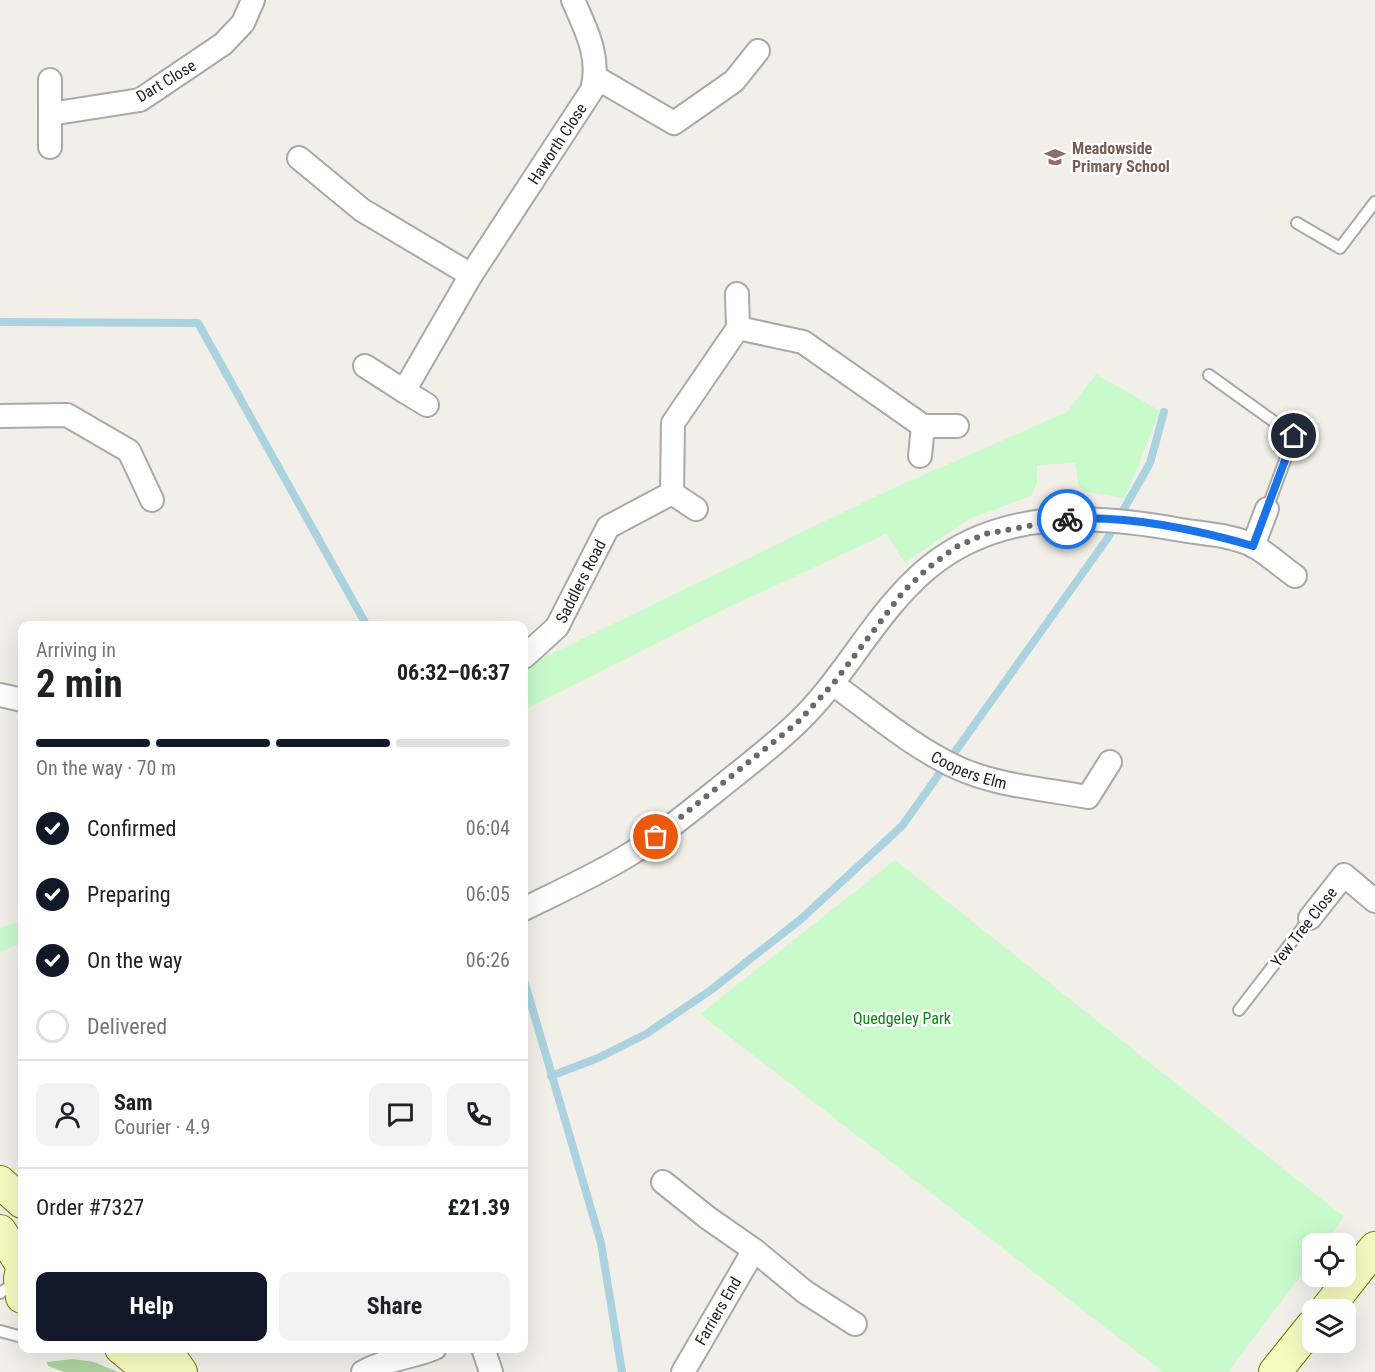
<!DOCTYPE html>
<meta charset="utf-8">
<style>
body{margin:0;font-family:"Roboto Condensed",sans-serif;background:#f2f2f2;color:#202124;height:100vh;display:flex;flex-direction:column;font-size:22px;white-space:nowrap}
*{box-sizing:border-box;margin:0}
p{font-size:20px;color:#757577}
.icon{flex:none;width:33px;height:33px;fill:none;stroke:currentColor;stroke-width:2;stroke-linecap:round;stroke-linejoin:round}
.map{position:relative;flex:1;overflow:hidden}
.drawer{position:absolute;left:18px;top:621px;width:510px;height:732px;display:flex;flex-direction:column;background:#fff;border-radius:12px;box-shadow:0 6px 24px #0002}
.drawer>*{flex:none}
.fabs{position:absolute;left:1302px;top:1233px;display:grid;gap:12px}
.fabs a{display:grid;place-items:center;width:54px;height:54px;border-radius:12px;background:#fff;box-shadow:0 6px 24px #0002;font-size:30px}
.pin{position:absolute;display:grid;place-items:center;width:51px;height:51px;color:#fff;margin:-26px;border:3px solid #fff;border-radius:50%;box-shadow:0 2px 6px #0007}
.courier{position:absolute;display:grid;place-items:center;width:60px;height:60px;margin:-30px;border:4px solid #1a73e8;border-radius:50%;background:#fff;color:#222;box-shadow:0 2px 8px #0007}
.head em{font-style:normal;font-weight:700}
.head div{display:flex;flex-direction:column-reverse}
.head{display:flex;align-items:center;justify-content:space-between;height:102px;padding:0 18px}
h1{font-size:39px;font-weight:700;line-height:45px}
.bar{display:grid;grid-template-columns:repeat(4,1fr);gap:9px 6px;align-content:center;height:72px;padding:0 18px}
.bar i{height:8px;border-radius:4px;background:#e0e0e0}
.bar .on{background:#111827}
.bar p{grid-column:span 4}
.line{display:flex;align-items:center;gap:15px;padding:0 18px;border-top:2px solid #e0e0e0}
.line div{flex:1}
.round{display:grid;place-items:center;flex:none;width:63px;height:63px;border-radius:12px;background:#f2f2f2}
ol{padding:0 18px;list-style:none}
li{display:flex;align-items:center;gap:18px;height:66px}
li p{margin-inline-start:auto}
li .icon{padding:6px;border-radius:50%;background:#111827;color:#fff;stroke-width:4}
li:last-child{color:#757577}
li i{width:33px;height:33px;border:3px solid #e0e0e0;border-radius:50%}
.cta{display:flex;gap:12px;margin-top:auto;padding:12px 18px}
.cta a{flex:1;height:69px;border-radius:12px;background:#111827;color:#fff;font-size:24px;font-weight:700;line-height:69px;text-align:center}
.cta a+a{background:#f2f2f2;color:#202124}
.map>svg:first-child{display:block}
.forest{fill:#add19e}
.park{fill:#c8facc}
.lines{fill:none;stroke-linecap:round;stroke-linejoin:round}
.stream{stroke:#aad3df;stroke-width:8}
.lane-casing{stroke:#a9a9a9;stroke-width:14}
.street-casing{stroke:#a9a9a9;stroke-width:26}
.secondary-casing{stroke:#707d05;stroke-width:34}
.lane{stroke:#fff;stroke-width:10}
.street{stroke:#fff;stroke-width:22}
.secondary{stroke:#f7fabf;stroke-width:32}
.done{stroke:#6b6a68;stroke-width:6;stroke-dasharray:0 10.8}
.route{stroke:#1a73e8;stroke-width:8}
.labels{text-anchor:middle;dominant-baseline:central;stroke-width:5;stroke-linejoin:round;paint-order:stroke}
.street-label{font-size:16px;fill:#222;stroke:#fff}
.education-label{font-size:16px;font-weight:bold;fill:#785e54;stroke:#fff;text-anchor:start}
.park-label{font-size:16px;fill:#0c8416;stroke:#fff}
</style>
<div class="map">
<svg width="1375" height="1372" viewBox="0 0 1375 1372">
<rect width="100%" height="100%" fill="#f2efe9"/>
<path class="forest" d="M73,1359l21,3 24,10h-54l-16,-6 -1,-4z"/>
<g class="park">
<path d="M1096,374l64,37 -35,87 -39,-6 -7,-5 -4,-24 -38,2v18l-6,13 -62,23 -64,44 -19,-29 -157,73 -205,103v-43l363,-176 180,-79z"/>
<path d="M895,860l449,357 -19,26 -13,1v17l-84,111h-65l-463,-358z"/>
<path d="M22,920v23l-22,9v-24z"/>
</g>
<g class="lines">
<g class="stream">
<path d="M0,322l198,1 169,303"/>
<path d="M524,980l77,263 21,129"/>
<path d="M551,1076l47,-18 48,-24 65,-44 90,-71 101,-93 205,-287 43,-76 14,-51"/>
</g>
<g class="lane-casing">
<g id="lane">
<path d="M1297,223l43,25 35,-46"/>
<path d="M1209,375l85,61 -27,73"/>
<path d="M1239,1010l71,-92"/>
<path d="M0,1293l17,-11"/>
<path d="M0,1331l22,6"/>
</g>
</g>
<g class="street-casing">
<g id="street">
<path d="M595,77l79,46 60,-42 24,-30"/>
<path d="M50,114v-34"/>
<path d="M50,147v-33l90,-14 83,-56 20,-21 10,-23"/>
<path d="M299,158l63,52 109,65"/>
<path d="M737,294l1,34"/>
<path d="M365,366l39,25"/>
<path id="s1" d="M427,405l-23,-14 67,-116 121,-185c9,-33 -6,-60 -19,-90"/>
<path d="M0,416l67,-1 62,36 23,49"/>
<path d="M920,456l3,-30"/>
<path d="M672,493l24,16"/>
<path d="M1253,546l14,-37"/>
<path id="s2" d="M524,657l33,-30 51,-100 64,-34 1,-70 65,-95 65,14 120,84h34"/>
<path id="s3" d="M833,684c40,29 81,64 125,84 39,18 88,21 130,29l22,-35"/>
<path d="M0,695l22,5"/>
<path d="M524,909c34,-17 70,-33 103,-53 32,-19 61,-43 90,-66 27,-22 54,-42 79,-66 50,-47 79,-112 132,-156 73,-60 166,-54 253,-38 23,4 52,5 73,16 14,8 28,21 41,30"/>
<path d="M1310,918l34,-43 31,26"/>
<path d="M663,1182l45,36 46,32 -71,122"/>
<path d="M754,1250l51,42 50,32"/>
<path d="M483,1348l8,24"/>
<path d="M363,1372c23,-13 48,-14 72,-24"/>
</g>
</g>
<g class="secondary-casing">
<g id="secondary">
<path d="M0,1182l22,20"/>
<path d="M0,1231l22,34"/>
<path d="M22,1269l-2,10 2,18"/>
<path d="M1326,1310l49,-62"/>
<path d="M121,1348l29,24"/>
<path d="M164,1348l17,24"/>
<path d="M1275,1372l37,-46"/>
</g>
</g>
<use href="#lane" class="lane"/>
<use href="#street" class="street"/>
<use href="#secondary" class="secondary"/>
</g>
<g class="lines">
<path class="done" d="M656,837l141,-114 36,-39 70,-92 25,-24 28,-21 29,-13 82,-15"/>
<path class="route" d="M1067,519c61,-4 127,10 186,27l41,-110"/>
</g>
<defs>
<g id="school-bare" transform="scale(1.62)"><path d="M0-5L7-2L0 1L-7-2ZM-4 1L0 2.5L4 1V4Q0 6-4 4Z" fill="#8d6e63" stroke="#fff" stroke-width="2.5" paint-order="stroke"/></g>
</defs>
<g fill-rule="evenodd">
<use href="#school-bare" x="1055" y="157"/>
</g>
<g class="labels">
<g class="street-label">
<text transform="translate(166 81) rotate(-31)">Dart Close</text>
<text stroke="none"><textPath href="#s1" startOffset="318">Haworth Close</textPath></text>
<text stroke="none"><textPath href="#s2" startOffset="96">Saddlers Road</textPath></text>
<text stroke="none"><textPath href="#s3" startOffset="162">Coopers Elm</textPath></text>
<text transform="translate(1304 927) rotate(-52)">Yew Tree Close</text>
<text transform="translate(718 1311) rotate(-60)">Farriers End</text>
</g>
<g class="education-label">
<text x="1072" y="148">Meadowside<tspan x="1072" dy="18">Primary School</tspan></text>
</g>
<g class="park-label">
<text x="902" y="1018">Quedgeley Park</text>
</g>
</g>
</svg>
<div class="fabs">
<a><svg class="icon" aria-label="locate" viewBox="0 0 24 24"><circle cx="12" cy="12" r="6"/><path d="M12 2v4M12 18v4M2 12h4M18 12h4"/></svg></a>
<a><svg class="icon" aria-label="layers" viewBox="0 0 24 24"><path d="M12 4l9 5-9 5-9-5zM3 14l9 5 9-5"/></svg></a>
</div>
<div class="pin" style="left:656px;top:837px;background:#ea580c"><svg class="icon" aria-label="bag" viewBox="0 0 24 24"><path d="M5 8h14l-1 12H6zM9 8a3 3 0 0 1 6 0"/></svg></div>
<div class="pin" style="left:1294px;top:436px;background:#1f2937"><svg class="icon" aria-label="home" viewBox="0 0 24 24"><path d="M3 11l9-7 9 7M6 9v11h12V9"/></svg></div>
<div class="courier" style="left:1067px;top:519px"><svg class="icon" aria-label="bike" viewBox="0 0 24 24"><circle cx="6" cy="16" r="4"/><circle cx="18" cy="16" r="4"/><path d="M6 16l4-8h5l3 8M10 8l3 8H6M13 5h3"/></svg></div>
<section class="drawer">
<div class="head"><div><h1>2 min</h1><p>Arriving in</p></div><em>06:32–06:37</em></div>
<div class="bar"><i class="on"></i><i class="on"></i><i class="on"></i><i></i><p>On the way · 70 m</p></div>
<ol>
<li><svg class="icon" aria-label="check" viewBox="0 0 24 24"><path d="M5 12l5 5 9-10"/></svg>Confirmed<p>06:04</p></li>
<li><svg class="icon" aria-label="check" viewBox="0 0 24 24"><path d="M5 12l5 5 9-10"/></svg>Preparing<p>06:05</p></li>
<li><svg class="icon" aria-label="check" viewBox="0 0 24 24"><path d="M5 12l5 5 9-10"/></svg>On the way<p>06:26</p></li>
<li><i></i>Delivered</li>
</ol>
<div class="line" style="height:108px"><a class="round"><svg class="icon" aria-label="person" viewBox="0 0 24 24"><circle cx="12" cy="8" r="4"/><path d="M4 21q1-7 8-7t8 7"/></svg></a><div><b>Sam</b><p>Courier · 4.9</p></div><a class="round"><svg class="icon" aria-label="chat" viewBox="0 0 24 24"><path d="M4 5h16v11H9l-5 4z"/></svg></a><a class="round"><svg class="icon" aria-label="phone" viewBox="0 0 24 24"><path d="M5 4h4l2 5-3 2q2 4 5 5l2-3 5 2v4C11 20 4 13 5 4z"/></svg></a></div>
<div class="line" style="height:78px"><div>Order #7327</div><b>£21.39</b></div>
<div class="cta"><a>Help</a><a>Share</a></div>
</section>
</div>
